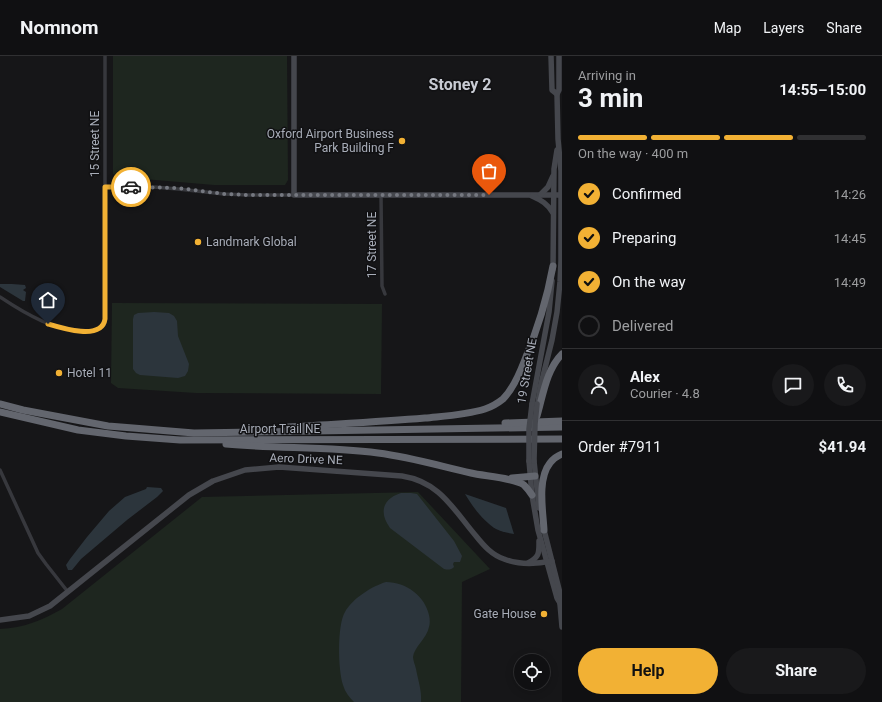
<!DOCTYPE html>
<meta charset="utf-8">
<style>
body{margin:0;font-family:Roboto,sans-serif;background:#19191b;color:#f1f3f6;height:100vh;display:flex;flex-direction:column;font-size:15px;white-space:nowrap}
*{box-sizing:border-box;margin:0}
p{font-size:13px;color:#9c9d9f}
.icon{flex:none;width:22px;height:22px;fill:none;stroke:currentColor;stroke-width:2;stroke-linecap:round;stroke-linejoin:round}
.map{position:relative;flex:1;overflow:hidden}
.sheet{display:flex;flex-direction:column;background:#101012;width:320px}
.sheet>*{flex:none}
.controls{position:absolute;left:514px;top:598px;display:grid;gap:8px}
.controls a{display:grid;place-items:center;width:36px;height:36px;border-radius:50%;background:#101012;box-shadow:0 2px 10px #0003,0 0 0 1px #303032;font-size:20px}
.pin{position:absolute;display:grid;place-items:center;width:34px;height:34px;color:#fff;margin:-41px -17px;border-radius:50% 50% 50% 0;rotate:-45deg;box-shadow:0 0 4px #0007}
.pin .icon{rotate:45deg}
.courier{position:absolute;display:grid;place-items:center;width:40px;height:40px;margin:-20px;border:3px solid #f2b134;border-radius:50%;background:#fff;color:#222;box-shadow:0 1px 5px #0007}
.overview em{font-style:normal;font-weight:700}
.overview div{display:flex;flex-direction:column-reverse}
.overview{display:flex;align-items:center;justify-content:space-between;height:68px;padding:0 16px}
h1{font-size:26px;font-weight:700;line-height:30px}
.bar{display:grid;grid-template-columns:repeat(4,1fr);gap:6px 4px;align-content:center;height:48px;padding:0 16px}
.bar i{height:5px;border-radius:3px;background:#303032}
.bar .current{background:#f2b134}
.bar p{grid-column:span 4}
.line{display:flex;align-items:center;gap:10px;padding:0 16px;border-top:1px solid #303032}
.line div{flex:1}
.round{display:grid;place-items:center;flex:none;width:42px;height:42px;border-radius:21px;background:#19191b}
ol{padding:0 16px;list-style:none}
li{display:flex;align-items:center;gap:12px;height:44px}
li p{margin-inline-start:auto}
li .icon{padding:4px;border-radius:50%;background:#f2b134;color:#111;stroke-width:4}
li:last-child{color:#9c9d9f}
li i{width:22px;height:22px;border:2px solid #303032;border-radius:50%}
.cta{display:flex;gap:8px;margin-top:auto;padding:8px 16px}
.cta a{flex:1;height:46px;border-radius:24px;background:#f2b134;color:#111;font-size:16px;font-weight:700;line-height:46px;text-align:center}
.cta a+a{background:#19191b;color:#f1f3f6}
header{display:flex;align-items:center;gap:24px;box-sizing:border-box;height:56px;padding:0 20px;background:#101012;border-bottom:1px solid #303032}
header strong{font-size:19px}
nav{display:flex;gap:22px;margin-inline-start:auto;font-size:14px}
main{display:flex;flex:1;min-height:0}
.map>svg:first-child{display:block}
.green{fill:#1e261f}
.water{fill:#2c353c}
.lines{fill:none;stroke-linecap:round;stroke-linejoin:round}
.street{stroke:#37383d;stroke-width:3.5}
.secondary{stroke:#45474d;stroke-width:5.5}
.highway{stroke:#63666e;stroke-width:7}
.secondary-bridge{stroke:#45474d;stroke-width:5.5}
.done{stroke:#757880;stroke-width:4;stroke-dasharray:0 7.2}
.route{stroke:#f2b134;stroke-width:5}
.poi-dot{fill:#f2b134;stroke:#111113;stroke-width:1.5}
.labels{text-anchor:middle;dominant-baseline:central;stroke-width:3;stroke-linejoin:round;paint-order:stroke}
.poi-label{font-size:12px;fill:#a8adb8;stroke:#111113;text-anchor:end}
.street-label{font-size:12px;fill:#a8adb8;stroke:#111113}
.district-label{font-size:16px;font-weight:bold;fill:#c9ccd4;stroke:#111113}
</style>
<header>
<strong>Nomnom</strong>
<nav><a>Map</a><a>Layers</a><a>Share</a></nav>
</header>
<main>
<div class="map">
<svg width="562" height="646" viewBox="0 0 562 646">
<rect width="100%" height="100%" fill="#161618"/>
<g class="green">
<path d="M113,0h174l1,124 -3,5h-71l-70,-6h-22l-9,-5z"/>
<path d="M112,247l270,1 -1,90 -185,-1 -78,-5 -7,-5z"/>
<path d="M418,436l72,77 -28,13 -1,120h-461v-73c24,-1 42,-9 62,-20l140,-112z"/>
</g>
<g class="water">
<path d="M0,228h12l13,1 1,3 -3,2 3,2 -1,9h-2l-23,-14z"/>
<path d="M154,256l15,1 5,3 3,5 1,15 11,28 -1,7 -3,5 -7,2 -38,-3 -4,-2 -3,-4v-50l1,-4 4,-2z"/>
<path d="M147,431l14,1 2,3 -6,6 -30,23 -46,39 -9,11h-4l-2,-5 4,-6 17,-22 22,-26 16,-14 21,-8z"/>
<path d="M401,437h10l6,1 37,47 8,15 -2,6h-6l-1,2 1,3c-3,3 -6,3 -10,2l-54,-41c-11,-15 -8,-29 11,-35z"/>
<path d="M465,438l41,14 8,26c-6,-1 -12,-2 -18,-5 -12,-7 -24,-23 -31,-35z"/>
<path d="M386,526c20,0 39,14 43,33 1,4 1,9 0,12 -2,11 -15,20 -16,30 0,3 2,8 3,12 2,11 6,22 5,33h-67c-5,-5 -9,-10 -11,-17 -5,-15 -6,-60 2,-73 7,-13 27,-26 41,-30z"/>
</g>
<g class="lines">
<g class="street">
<path d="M105,131h49l24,2 46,5 24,1h46"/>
<path d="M381,139l1,91 3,8"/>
<path d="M0,241c27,18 56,35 89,34 8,-1 15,-3 16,-12v-263"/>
<path d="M0,414l38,83 8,11 22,28"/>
</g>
<g class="secondary">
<path d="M294,0v139h268"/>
<path d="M551,0l1,34 5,4"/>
<path d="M540,139l8,-8 5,-11"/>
<path d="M532,140c9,4 16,8 21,17"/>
<path d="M553,213l1,-100 3,-19"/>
<path d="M538,347l2,-15 12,-48 5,-28 3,-30 1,-21v-90l-3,-32 -1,-45 2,-4v-34"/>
<path d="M532,348l17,-92 3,-31"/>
<path d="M529,405l3,34 6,35 19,68 3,5"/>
<path d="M534,405l3,28 2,19"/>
<path d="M543,470l18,71 -1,7 2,23"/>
<path d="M528,507c12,-6 11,-11 11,-22"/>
<path d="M0,564l29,-4 21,-10 139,-111 24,-14 32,-11 34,-3 123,9c38,6 51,33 74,60 8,10 16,19 28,23 15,6 33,5 48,2"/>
</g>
<g class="highway">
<path d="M0,348l23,6 85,16 25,2 61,5 368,-6"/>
<path d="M0,356l78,18 48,6 54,4 382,-1"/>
<path d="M537,360c6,-20 9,-46 25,-62"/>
<path d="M505,367l57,-2"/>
<path d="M288,371c45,-3 91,-5 137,-9 19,-2 41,-3 60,-9 6,-2 13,-6 18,-10 10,-10 16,-24 21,-37 13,-31 23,-63 29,-96"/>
<path d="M226,388c51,5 102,2 152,9 32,4 62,13 93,20 12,3 44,5 53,12 3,3 6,7 8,10"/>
<path d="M512,422l23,-2"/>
<path d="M544,474c-1,-19 -7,-51 6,-67 3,-4 7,-7 12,-9"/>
</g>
<g class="secondary-bridge">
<path d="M529,405v-32l3,-25"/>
<path d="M534,405l1,-37 2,-20"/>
</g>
</g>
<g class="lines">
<path class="done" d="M131,131l47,1 46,6 24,1h241"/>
<path class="route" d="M48,268c13,4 54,17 57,-5v-132h26"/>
</g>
<g class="poi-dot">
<circle cx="402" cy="85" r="4"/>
<circle cx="198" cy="186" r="4"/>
<circle cx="59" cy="317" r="4"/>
<circle cx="544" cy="558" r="4"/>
</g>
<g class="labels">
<g class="poi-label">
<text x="394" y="78">Oxford Airport Business<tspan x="394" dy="14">Park Building F</tspan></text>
<text x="206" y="186" text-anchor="start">Landmark Global</text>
<text x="67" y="317" text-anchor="start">Hotel 11</text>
<text x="536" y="558">Gate House</text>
</g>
<g class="street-label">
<text transform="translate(95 88) rotate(-90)">15 Street NE</text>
<text transform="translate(372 189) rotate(-90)">17 Street NE</text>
<text transform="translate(527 315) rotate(-80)">19 Street NE</text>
<text x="280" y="373">Airport Trail NE</text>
<text transform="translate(306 403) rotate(2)">Aero Drive NE</text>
</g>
<g class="district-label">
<text x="460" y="28">Stoney 2</text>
</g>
</g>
</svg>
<div class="controls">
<a><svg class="icon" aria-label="locate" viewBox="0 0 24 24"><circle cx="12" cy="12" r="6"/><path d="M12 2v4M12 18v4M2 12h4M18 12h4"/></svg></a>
</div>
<div class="pin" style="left:489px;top:139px;background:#ea580c"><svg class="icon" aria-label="bag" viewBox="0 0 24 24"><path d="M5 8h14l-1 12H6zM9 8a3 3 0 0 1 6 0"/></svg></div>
<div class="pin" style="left:48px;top:268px;background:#1f2937"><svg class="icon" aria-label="home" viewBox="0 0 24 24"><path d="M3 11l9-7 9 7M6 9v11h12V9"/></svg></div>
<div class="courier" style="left:131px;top:131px"><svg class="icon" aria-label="car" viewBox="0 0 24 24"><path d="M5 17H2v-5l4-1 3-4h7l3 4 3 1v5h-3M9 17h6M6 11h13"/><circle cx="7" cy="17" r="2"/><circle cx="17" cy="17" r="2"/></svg></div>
</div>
<section class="sheet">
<div class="overview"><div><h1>3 min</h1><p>Arriving in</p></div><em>14:55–15:00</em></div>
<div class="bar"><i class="current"></i><i class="current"></i><i class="current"></i><i></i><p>On the way · 400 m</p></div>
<ol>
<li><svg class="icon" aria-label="check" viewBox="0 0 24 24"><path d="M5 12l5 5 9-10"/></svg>Confirmed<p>14:26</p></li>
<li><svg class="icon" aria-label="check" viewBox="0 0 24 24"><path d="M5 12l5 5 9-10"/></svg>Preparing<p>14:45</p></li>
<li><svg class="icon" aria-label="check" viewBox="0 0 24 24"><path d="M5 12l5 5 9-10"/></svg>On the way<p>14:49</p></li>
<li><i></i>Delivered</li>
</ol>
<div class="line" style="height:72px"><a class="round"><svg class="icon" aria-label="person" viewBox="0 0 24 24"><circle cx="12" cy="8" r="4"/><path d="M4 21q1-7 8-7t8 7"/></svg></a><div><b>Alex</b><p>Courier · 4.8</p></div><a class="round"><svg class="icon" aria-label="chat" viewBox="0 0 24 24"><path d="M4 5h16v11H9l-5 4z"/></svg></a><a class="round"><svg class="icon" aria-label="phone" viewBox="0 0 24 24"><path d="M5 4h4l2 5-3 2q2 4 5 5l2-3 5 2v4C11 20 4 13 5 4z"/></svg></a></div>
<div class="line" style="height:52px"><div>Order #7911</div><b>$41.94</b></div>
<div class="cta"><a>Help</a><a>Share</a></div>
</section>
</main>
